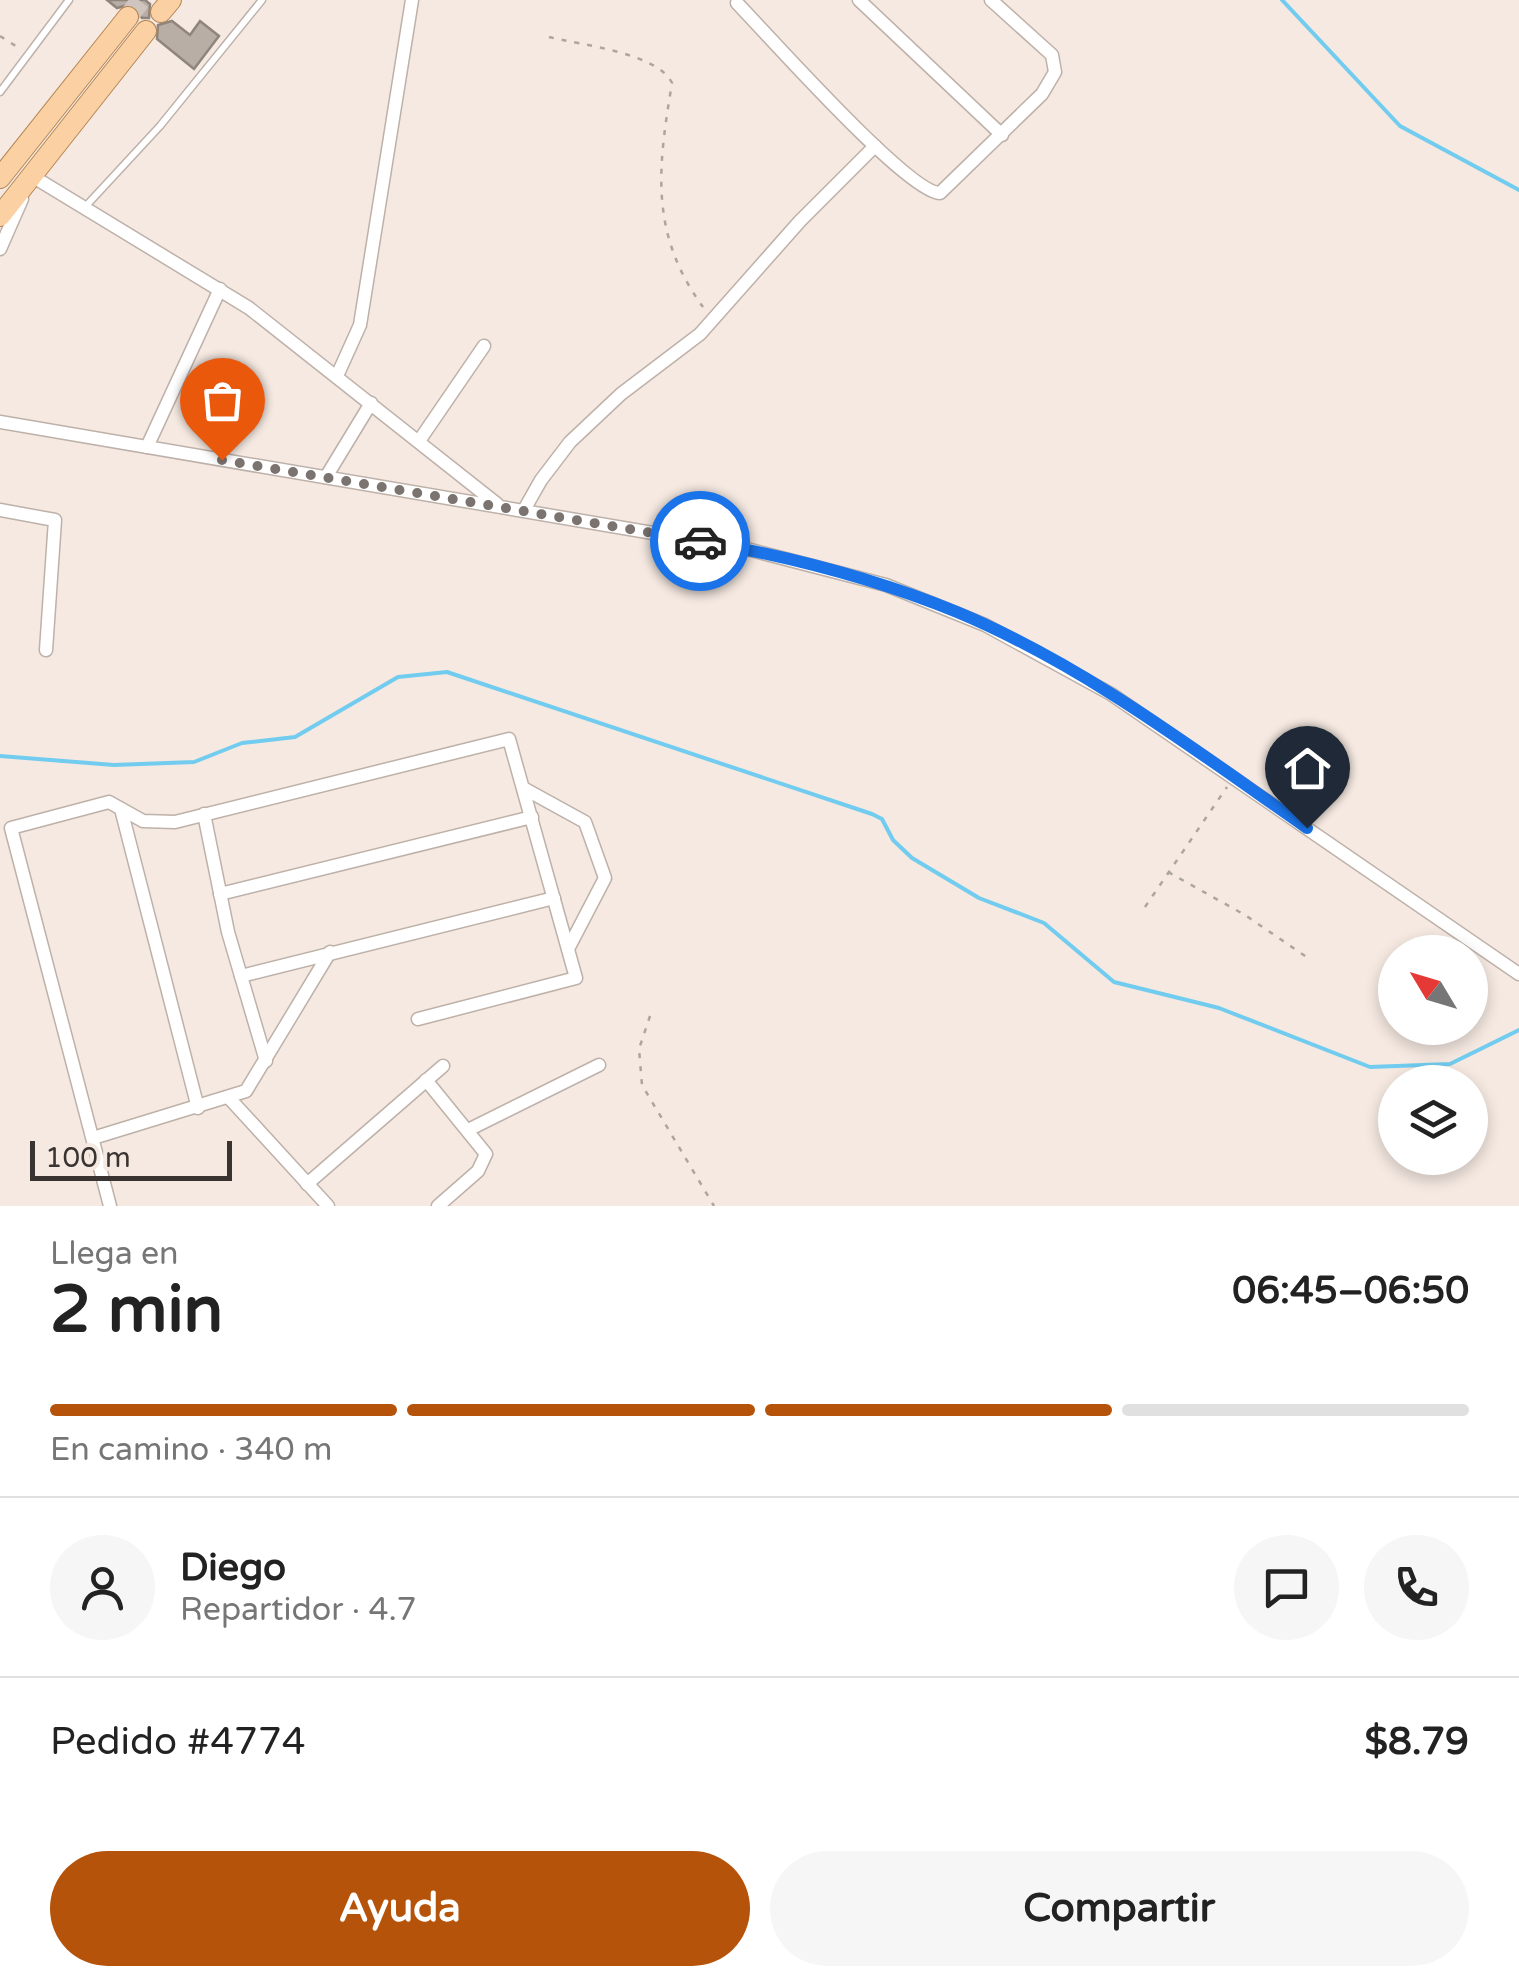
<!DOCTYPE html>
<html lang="es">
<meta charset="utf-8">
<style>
body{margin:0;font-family:"Varela Round",sans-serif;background:#f6f6f6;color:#222;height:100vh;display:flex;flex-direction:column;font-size:38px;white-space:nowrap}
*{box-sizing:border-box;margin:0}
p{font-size:32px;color:#767676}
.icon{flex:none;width:55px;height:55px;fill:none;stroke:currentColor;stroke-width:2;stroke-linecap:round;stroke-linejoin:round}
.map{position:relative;height:1206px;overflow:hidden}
.details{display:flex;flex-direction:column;background:#fff;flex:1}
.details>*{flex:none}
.needle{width:65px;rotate:308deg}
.buttons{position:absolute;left:1378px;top:935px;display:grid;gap:20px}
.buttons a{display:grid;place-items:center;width:110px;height:110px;border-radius:50%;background:#fff;box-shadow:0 5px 15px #0003;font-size:50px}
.scale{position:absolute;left:30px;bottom:25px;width:202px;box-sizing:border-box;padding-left:10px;border:5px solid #393431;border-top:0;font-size:28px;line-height:35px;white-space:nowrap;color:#393431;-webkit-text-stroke:8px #f5e9e1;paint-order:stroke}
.pin{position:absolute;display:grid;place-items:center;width:85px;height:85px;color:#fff;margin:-102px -42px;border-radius:50% 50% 50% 0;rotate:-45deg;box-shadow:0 0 10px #0007}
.pin .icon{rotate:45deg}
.courier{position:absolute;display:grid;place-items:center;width:100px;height:100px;margin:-50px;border:8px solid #1a73e8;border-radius:50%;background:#fff;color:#222;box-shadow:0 2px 12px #0007}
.overview em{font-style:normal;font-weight:800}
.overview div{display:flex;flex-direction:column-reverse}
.overview{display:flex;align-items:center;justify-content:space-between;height:170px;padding:0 50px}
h1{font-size:65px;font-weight:800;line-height:75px}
.bar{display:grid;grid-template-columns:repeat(4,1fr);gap:15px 10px;align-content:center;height:120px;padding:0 50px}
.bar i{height:12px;border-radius:8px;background:#e0e0e0}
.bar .current{background:#b45309}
.bar p{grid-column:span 4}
.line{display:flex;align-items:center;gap:25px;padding:0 50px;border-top:2px solid #e0e0e0}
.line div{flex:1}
.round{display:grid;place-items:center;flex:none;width:105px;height:105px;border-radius:52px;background:#f6f6f6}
.primary-button{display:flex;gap:20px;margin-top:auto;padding:20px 50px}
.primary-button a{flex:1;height:115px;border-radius:60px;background:#b45309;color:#fff;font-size:40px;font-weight:800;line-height:115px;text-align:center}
.primary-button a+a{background:#f6f6f6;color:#222}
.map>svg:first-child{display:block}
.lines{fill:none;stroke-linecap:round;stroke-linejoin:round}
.stream{stroke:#71ccef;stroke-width:4}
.building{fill:#b8aea5;stroke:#8f857d;stroke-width:2.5}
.primary-tunnel{stroke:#cfc5be;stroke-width:20;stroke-dasharray:20 10;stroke-linecap:butt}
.service-casing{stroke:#bdb1a9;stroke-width:9}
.minor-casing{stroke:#bdb1a9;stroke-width:15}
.primary-casing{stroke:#b58655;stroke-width:22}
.path{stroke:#aea59f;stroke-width:2.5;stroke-dasharray:5 8;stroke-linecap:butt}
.service{stroke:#fff;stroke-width:6}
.minor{stroke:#fff;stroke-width:12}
.primary{stroke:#fbd1a4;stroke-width:20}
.done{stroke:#7b736f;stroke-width:10;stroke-dasharray:0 18}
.route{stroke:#1a73e8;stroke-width:12}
</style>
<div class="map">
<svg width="1519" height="1206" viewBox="0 0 1519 1206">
<rect width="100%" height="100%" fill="#f5e9e1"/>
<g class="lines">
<g class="stream">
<path d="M1282,0l118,126 119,64"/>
<path d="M0,756l114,9 80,-3 48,-19 53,-6 103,-60 49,-5 425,142 10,5 11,21 19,18 67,40 65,25 70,59 105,26 151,59 80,-3 69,-34"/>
</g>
</g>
<g class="building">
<path d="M107,0h38l5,4 -1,14h-7l-11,-14 -14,4z"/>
<path d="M172,21l18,14 10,-14 19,15 -25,33 -37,-30 1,-14z"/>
</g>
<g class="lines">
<path class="primary-tunnel" d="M128,17l13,-17"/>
<g class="service-casing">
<g id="service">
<path d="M0,92l69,-92"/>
<path d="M85,207l75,-81 102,-126"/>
</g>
</g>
<g class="minor-casing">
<g id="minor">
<path d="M859,0l143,135"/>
<path d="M737,3c31,32 171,190 203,190l102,-99 13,-22 -3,-17 -61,-55"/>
<path d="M30,181l2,-5 217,132 248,196"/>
<path d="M0,249l22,-50"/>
<path d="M337,376l23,-51 52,-325"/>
<path d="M0,422l747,127 139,36 99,40 126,69 408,280"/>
<path d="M419,441l65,-95"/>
<path d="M147,447l73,-158"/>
<path d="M326,477l45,-74"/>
<path d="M0,510l55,10 -9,130"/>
<path d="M524,510l17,-30 29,-38 51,-48 79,-60 100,-113 75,-75"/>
<path d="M525,789l60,33 20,56 -37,71"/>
<path d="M121,809l77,299"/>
<path d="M204,814l24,118 38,129"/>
<path d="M220,894l312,-77"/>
<path d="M241,976l313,-78"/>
<path d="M426,1080l60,74 -8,17 -40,35"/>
<path d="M230,1099l98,107"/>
<path d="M468,1130l131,-65"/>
<path d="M93,1138l153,-47 84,-139"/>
<path d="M307,1184l136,-118"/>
<path d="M110,1206l-99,-378 98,-26 34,19 32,1 334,-83 67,239 -158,41"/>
</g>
</g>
<g class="primary-casing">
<g id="primary">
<path d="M161,12l10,-12"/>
<path d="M0,178l128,-161"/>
<path d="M0,216l146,-185"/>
</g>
</g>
<g class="path">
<path d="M0,36l19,12"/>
<path d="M549,37c32,8 109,16 123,46 -14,84 -23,150 31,224"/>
<path d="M1168,872l77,43 63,43"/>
<path d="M1145,907l82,-120"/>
<path d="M650,1016l-11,33 3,36 72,121"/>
</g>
<use href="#service" class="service"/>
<use href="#minor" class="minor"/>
<use href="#primary" class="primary"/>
</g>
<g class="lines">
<path class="done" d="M222,460l478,81"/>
<path class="route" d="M700,541c88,15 174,37 257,71 127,53 238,138 350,216"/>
</g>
</svg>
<div class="buttons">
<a><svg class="needle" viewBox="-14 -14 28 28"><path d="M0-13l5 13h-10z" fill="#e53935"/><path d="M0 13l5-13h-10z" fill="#767676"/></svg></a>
<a><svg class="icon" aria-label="layers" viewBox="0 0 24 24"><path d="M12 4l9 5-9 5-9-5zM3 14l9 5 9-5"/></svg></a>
</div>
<div class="scale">100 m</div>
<div class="pin" style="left:222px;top:460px;background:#ea580c"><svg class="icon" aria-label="bag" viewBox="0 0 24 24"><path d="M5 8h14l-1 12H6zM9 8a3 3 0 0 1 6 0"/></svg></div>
<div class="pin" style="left:1307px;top:828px;background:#1f2937"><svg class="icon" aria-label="home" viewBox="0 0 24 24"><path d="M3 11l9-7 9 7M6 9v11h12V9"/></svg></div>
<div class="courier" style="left:700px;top:541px"><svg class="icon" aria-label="car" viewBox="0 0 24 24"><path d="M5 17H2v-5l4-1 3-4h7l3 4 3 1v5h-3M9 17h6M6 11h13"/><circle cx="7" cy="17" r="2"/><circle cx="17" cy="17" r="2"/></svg></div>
</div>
<section class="details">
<div class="overview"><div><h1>2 min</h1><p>Llega en</p></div><em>06:45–06:50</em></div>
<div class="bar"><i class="current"></i><i class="current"></i><i class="current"></i><i></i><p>En camino · 340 m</p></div>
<div class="line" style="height:180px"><a class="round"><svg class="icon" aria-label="person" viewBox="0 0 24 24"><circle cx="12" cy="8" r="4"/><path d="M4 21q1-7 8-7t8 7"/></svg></a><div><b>Diego</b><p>Repartidor · 4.7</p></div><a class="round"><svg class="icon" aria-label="chat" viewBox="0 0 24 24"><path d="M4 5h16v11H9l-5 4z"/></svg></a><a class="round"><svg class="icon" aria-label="phone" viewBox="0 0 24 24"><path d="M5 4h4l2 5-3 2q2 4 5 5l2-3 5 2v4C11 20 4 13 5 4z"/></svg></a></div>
<div class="line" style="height:130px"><div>Pedido #4774</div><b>$8.79</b></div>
<div class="primary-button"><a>Ayuda</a><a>Compartir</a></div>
</section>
